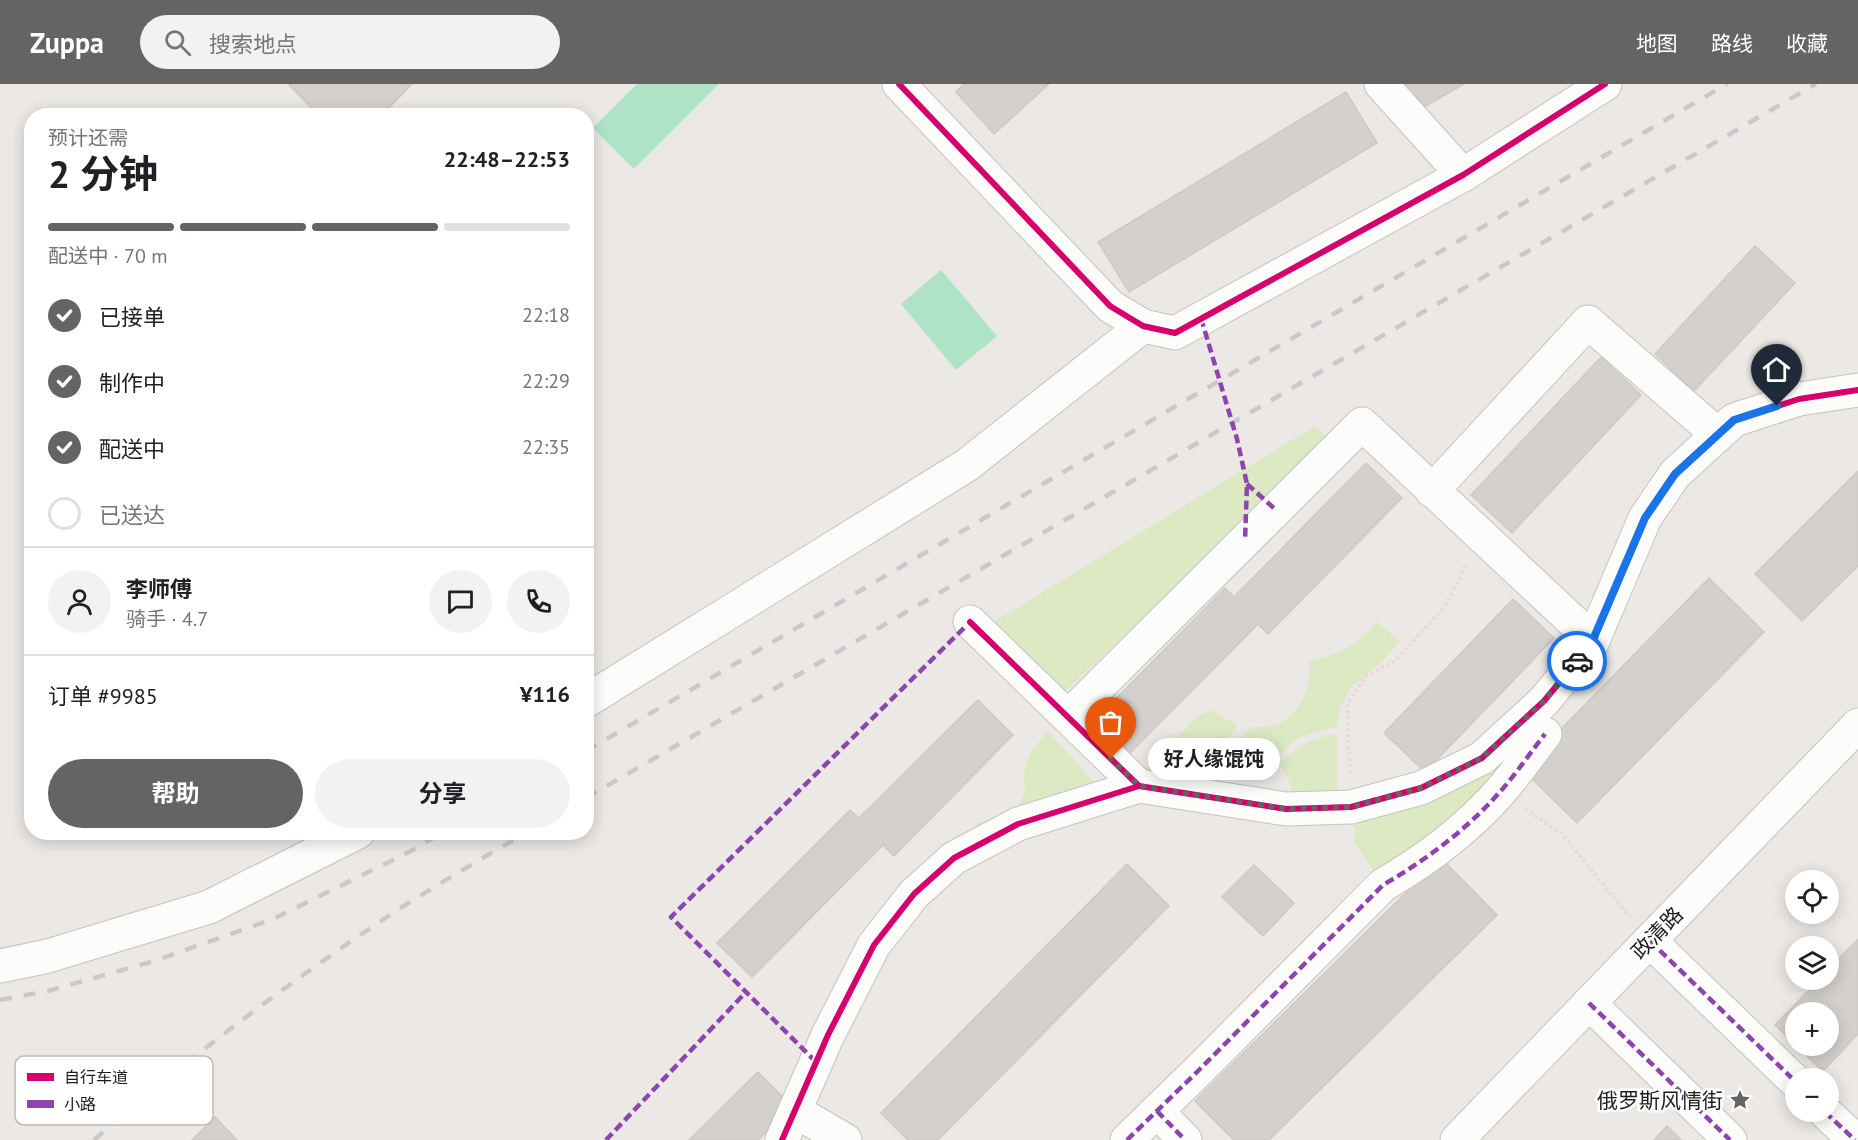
<!DOCTYPE html>
<html lang="zh">
<meta charset="utf-8">
<style>
body{margin:0;font-family:"PT Sans","Noto Sans SC",sans-serif;background:#f2f2f2;color:#202124;height:100vh;display:flex;flex-direction:column;font-size:22px;white-space:nowrap}
*{box-sizing:border-box;margin:0}
p{font-size:20px;color:#757577}
.icon{flex:none;width:33px;height:33px;fill:none;stroke:currentColor;stroke-width:2;stroke-linecap:round;stroke-linejoin:round}
.map{position:relative;flex:1;overflow:hidden}
.details{position:absolute;left:24px;top:24px;width:570px;height:732px;display:flex;flex-direction:column;background:#fff;border-radius:24px;box-shadow:0 3px 15px #0003}
.details>*{flex:none}
.controls{position:absolute;left:1785px;top:786px;display:grid;gap:12px}
.controls a{display:grid;place-items:center;width:54px;height:54px;border-radius:50%;background:#fff;box-shadow:0 3px 15px #0003;font-size:30px}
.pin{position:absolute;display:grid;place-items:center;width:51px;height:51px;color:#fff;margin:-62px -26px;border-radius:50% 50% 50% 0;rotate:-45deg;box-shadow:0 0 6px #0007}
.pin .icon{rotate:45deg}
.courier{position:absolute;display:grid;place-items:center;width:60px;height:60px;margin:-30px;border:4px solid #1a73e8;border-radius:50%;background:#fff;color:#222;box-shadow:0 2px 8px #0007}
.bubble{position:absolute;height:42px;border-radius:21px;background:#fff;box-shadow:0 3px 15px #0003;font-size:20px;font-weight:700;line-height:42px;text-align:center}
.summary em{font-style:normal;font-weight:700}
.summary div{display:flex;flex-direction:column-reverse}
.summary{display:flex;align-items:center;justify-content:space-between;height:102px;padding:0 24px}
h1{font-size:39px;font-weight:700;line-height:45px}
.bar{display:grid;grid-template-columns:repeat(4,1fr);gap:9px 6px;align-content:center;height:72px;padding:0 24px}
.bar i{height:8px;border-radius:4px;background:#e0e0e0}
.bar .active{background:#656463}
.bar p{grid-column:span 4}
.line{display:flex;align-items:center;gap:15px;padding:0 24px;border-top:2px solid #e0e0e0}
.line div{flex:1}
.round{display:grid;place-items:center;flex:none;width:63px;height:63px;border-radius:32px;background:#f2f2f2}
ol{padding:0 24px;list-style:none}
li{display:flex;align-items:center;gap:18px;height:66px}
li p{margin-inline-start:auto}
li .icon{padding:6px;border-radius:50%;background:#656463;color:#fff;stroke-width:4}
li:last-child{color:#757577}
li i{width:33px;height:33px;border:3px solid #e0e0e0;border-radius:50%}
.button{display:flex;gap:12px;margin-top:auto;padding:12px 24px}
.button a{flex:1;height:69px;border-radius:36px;background:#656463;color:#fff;font-size:24px;font-weight:700;line-height:69px;text-align:center}
.button a+a{background:#f2f2f2;color:#202124}
header{display:flex;align-items:center;gap:36px;box-sizing:border-box;height:84px;padding:0 30px;background:#656463;color:#fff}
header strong{font-size:28px}
nav{display:flex;gap:33px;margin-inline-start:auto;font-size:21px}
.search{width:420px;height:54px;background:#f2f2f2;display:flex;align-items:center;gap:15px;box-sizing:border-box;padding:0 21px;border-radius:33px;color:#757577;font-size:22px}
.map>svg:first-child{display:block}
.grass{fill:#dde9c3}
.pitch{fill:#afe3c5}
.building{fill:#d4d0ce;stroke:#cec9c6;stroke-width:1.5}
.lines{fill:none;stroke-linecap:round;stroke-linejoin:round}
.minor-casing{stroke:#c4c3c1;stroke-width:35}
.path{stroke:#ebd8d9;stroke-width:4;stroke-dasharray:3 3;stroke-linecap:butt}
.minor{stroke:#fcfcfb;stroke-width:33}
.rail{stroke:#cac9c9;stroke-width:4.5;stroke-dasharray:12 12;stroke-linecap:butt}
.quiet{stroke:#8e44ad;stroke-width:4.5;stroke-dasharray:9 4.5;stroke-linecap:butt}
.cycleway-casing{stroke:#fff;stroke-width:10}
.cycleway{stroke:#d6006c;stroke-width:6}
.done{stroke:#656463;stroke-width:6;stroke-dasharray:0 10.8}
.route{stroke:#1a73e8;stroke-width:8}
.labels{text-anchor:middle;dominant-baseline:central;stroke-width:5;stroke-linejoin:round;paint-order:stroke}
.street-label{font-size:21px;fill:#1d1d1d;stroke:#fff}
.poi-label{font-size:21px;fill:#1d1d1d;stroke:#fff;text-anchor:end}
.key{fill:#fff;stroke:#bbb;stroke-width:1.5}
.key-label{font-size:16px;fill:#1d1d1d}
</style>
<header>
<strong>Zuppa</strong>
<div class="search"><svg class="icon" aria-label="search" viewBox="0 0 24 24"><circle cx="10" cy="10" r="6"/><path d="M15 15l6 6"/></svg>搜索地点</div>
<nav><a>地图</a><a>路线</a><a>收藏</a></nav>
</header>
<div class="map">
<svg width="1858" height="1056" viewBox="0 0 1858 1056">
<rect width="100%" height="100%" fill="#ebe8e5"/>
<g class="grass">
<path d="M1315,342l15,14 -270,256 -71,-71z"/>
<path d="M1377,538l23,19 -16,19 -32,26 -12,21 -3,19c-30,9 -43,9 -63,35l-17,-10 -20,-2 5,-12 8,-9c8,-1 16,-1 24,-3 25,-7 39,-39 35,-63 34,-10 44,-14 68,-40z"/>
<path d="M1213,626c7,7 16,9 24,15l-9,13v10l-20,10 -10,18 -2,13 -53,-13 6,-10 48,-50z"/>
<path d="M1048,647l55,61 -147,55 22,-24c21,-2 46,-12 47,-37 0,-6 -2,-13 0,-19 3,-14 14,-25 23,-36z"/>
<path d="M1337,650v59l-47,10c1,-16 0,-26 -11,-38 19,-20 31,-26 58,-31z"/>
<path d="M1504,671l8,7 -50,54 -84,61 -24,-36 1,-22z"/>
</g>
<g class="pitch">
<path d="M637,0h82l-85,85 -41,-41z"/>
<path d="M941,186l56,66 -41,34 -55,-66z"/>
</g>
<g class="building">
<path d="M290,0h122l-31,32h-62l-30,-31z"/>
<path d="M964,0h85l-55,50 -38,-42z"/>
<path d="M1404,0h60l-45,26z"/>
<path d="M1346,8l31,51 -248,149 -31,-50z"/>
<path d="M1755,162l40,37 -101,108 -39,-37z"/>
<path d="M1601,273l40,38 -129,138 -41,-38z"/>
<path d="M1366,379l36,35 -134,136 -10,-10 -132,133 -34,-34 133,-135 9,9z"/>
<path d="M1858,387v95l-56,55 -47,-47z"/>
<path d="M1709,494l55,54 -187,191 -55,-54z"/>
<path d="M1513,515l41,39 -129,134 -41,-39z"/>
<path d="M978,616l35,35 -119,121 -11,-11 -131,132 -35,-34 133,-133 9,8z"/>
<path d="M1441,774l56,57 -228,225h-35l-39,-39z"/>
<path d="M1127,780l42,42 -231,234h-30l-27,-27z"/>
<path d="M1254,781l40,38 -31,33 -41,-39z"/>
<path d="M1858,855v95l-35,37 -27,-25h32v-34h-32v33l-21,-20 44,-45h9v-10z"/>
<path d="M758,988l34,34 -34,34h-69z"/>
<path d="M215,1033l22,23h-45z"/>
<path d="M1667,1042l14,14h-27z"/>
</g>
<g class="lines">
<g class="minor-casing">
<g id="minor">
<path d="M899,0l211,222 33,20 32,7 288,-158 142,-91"/>
<path d="M1381,0l82,91"/>
<path d="M1432,407l156,-169 130,113"/>
<path d="M586,617l381,-236 176,-139"/>
<path d="M1068,633l294,-293 231,216"/>
<path d="M1139,702l147,23 65,-2 70,-19 61,-30 62,-57 48,-58 53,-125 30,-44 59,-54 65,-21 59,-9"/>
<path d="M1650,857l146,141"/>
<path d="M0,882l48,-10 161,-49 149,-75"/>
<path d="M1589,919l141,137"/>
<path d="M795,1027l50,29"/>
<path d="M1157,1027l28,29"/>
<path d="M1825,1028l30,28"/>
<path d="M782,1056l46,-105 46,-90 40,-51 40,-36 64,-34 121,-38 -169,-164"/>
<path d="M1127,1056l72,-70 184,-185c43,-25 83,-55 116,-92 17,-19 31,-40 46,-59"/>
<path d="M1457,1056l401,-415"/>
</g>
</g>
<g class="path">
<path d="M1350,689l-3,-69 18,-27 29,-16 50,-53 20,-38 1,-6"/>
<path d="M1525,725l36,24 69,84"/>
</g>
<use href="#minor" class="minor"/>
<g class="rail">
<path d="M586,667l1141,-667"/>
<path d="M586,714l1230,-714"/>
<path d="M0,916l48,-9 106,-30 119,-42 138,-68 32,-19"/>
<path d="M94,1056c92,-80 191,-155 293,-223 45,-30 93,-57 140,-85"/>
</g>
<g class="quiet">
<path d="M1201,234l36,121 10,45 -2,57"/>
<path d="M1247,400l29,26"/>
<path d="M1650,857l146,141"/>
<path d="M1589,919l141,137"/>
<path d="M816,978l-145,-145 299,-295 3,3"/>
<path d="M1157,1027l28,29"/>
<path d="M1825,1028l30,28"/>
<path d="M606,1056l140,-148"/>
<path d="M1127,1056l72,-70 184,-185c43,-25 83,-55 116,-92 17,-19 31,-40 46,-59"/>
</g>
<g class="cycleway-casing">
<g id="cycleway">
<path d="M899,0l211,222 33,20 32,7 288,-158 142,-91"/>
<path d="M1139,702l147,23 65,-2 70,-19 61,-30 62,-57 48,-58 53,-125 30,-44 59,-54 65,-21 59,-9"/>
<path d="M782,1056l46,-105 46,-90 40,-51 40,-36 64,-34 121,-38 -169,-164"/>
</g>
</g>
<use href="#cycleway" class="cycleway"/>
</g>
<g class="lines">
<path class="done" d="M1111,675l28,27 147,23 65,-2 70,-19 61,-30 62,-57 33,-40"/>
<path class="route" d="M1577,577l15,-19 53,-124 30,-44 59,-54 43,-14"/>
</g>
<defs>
<g id="sight-bare" transform="scale(1.62)"><path d="M0-6L1.8-2.2L6-1.7L2.9 1.2L3.7 5.4L0 3.3L-3.7 5.4L-2.9 1.2L-6-1.7L-1.8-2.2Z" fill="#656463" stroke="#fff" stroke-width="2.5" paint-order="stroke"/></g>
</defs>
<g fill-rule="evenodd">
<use href="#sight-bare" x="1740" y="1016"/>
</g>
<g class="labels">
<g class="street-label">
<text transform="translate(1657 849) rotate(-46)">政清路</text>
</g>
<g class="poi-label">
<text x="1723" y="1016">俄罗斯风情街</text>
</g>
</g>
<rect x="15" y="972" width="198" height="69" rx="9" class="key"/>
<rect x="27" y="989" width="27" height="8" fill="#d6006c"/>
<rect x="27" y="1016" width="27" height="8" fill="#8e44ad"/>
<g class="key-label">
<text x="64" y="999">自行车道</text>
<text x="64" y="1026">小路</text>
</g>
</svg>
<div class="controls">
<a><svg class="icon" aria-label="locate" viewBox="0 0 24 24"><circle cx="12" cy="12" r="6"/><path d="M12 2v4M12 18v4M2 12h4M18 12h4"/></svg></a>
<a><svg class="icon" aria-label="layers" viewBox="0 0 24 24"><path d="M12 4l9 5-9 5-9-5zM3 14l9 5 9-5"/></svg></a>
<a>+</a>
<a>−</a>
</div>
<div class="pin" style="left:1111px;top:675px;background:#ea580c"><svg class="icon" aria-label="bag" viewBox="0 0 24 24"><path d="M5 8h14l-1 12H6zM9 8a3 3 0 0 1 6 0"/></svg></div>
<div class="pin" style="left:1777px;top:322px;background:#1f2937"><svg class="icon" aria-label="home" viewBox="0 0 24 24"><path d="M3 11l9-7 9 7M6 9v11h12V9"/></svg></div>
<div class="courier" style="left:1577px;top:577px"><svg class="icon" aria-label="car" viewBox="0 0 24 24"><path d="M5 17H2v-5l4-1 3-4h7l3 4 3 1v5h-3M9 17h6M6 11h13"/><circle cx="7" cy="17" r="2"/><circle cx="17" cy="17" r="2"/></svg></div>
<div class="bubble" style="left:1148px;top:654px;width:132px">好人缘馄饨</div>
<section class="details">
<div class="summary"><div><h1>2 分钟</h1><p>预计还需</p></div><em>22:48–22:53</em></div>
<div class="bar"><i class="active"></i><i class="active"></i><i class="active"></i><i></i><p>配送中 · 70 m</p></div>
<ol>
<li><svg class="icon" aria-label="check" viewBox="0 0 24 24"><path d="M5 12l5 5 9-10"/></svg>已接单<p>22:18</p></li>
<li><svg class="icon" aria-label="check" viewBox="0 0 24 24"><path d="M5 12l5 5 9-10"/></svg>制作中<p>22:29</p></li>
<li><svg class="icon" aria-label="check" viewBox="0 0 24 24"><path d="M5 12l5 5 9-10"/></svg>配送中<p>22:35</p></li>
<li><i></i>已送达</li>
</ol>
<div class="line" style="height:108px"><a class="round"><svg class="icon" aria-label="person" viewBox="0 0 24 24"><circle cx="12" cy="8" r="4"/><path d="M4 21q1-7 8-7t8 7"/></svg></a><div><b>李师傅</b><p>骑手 · 4.7</p></div><a class="round"><svg class="icon" aria-label="chat" viewBox="0 0 24 24"><path d="M4 5h16v11H9l-5 4z"/></svg></a><a class="round"><svg class="icon" aria-label="phone" viewBox="0 0 24 24"><path d="M5 4h4l2 5-3 2q2 4 5 5l2-3 5 2v4C11 20 4 13 5 4z"/></svg></a></div>
<div class="line" style="height:78px"><div>订单 #9985</div><b>¥116</b></div>
<div class="button"><a>帮助</a><a>分享</a></div>
</section>
</div>
